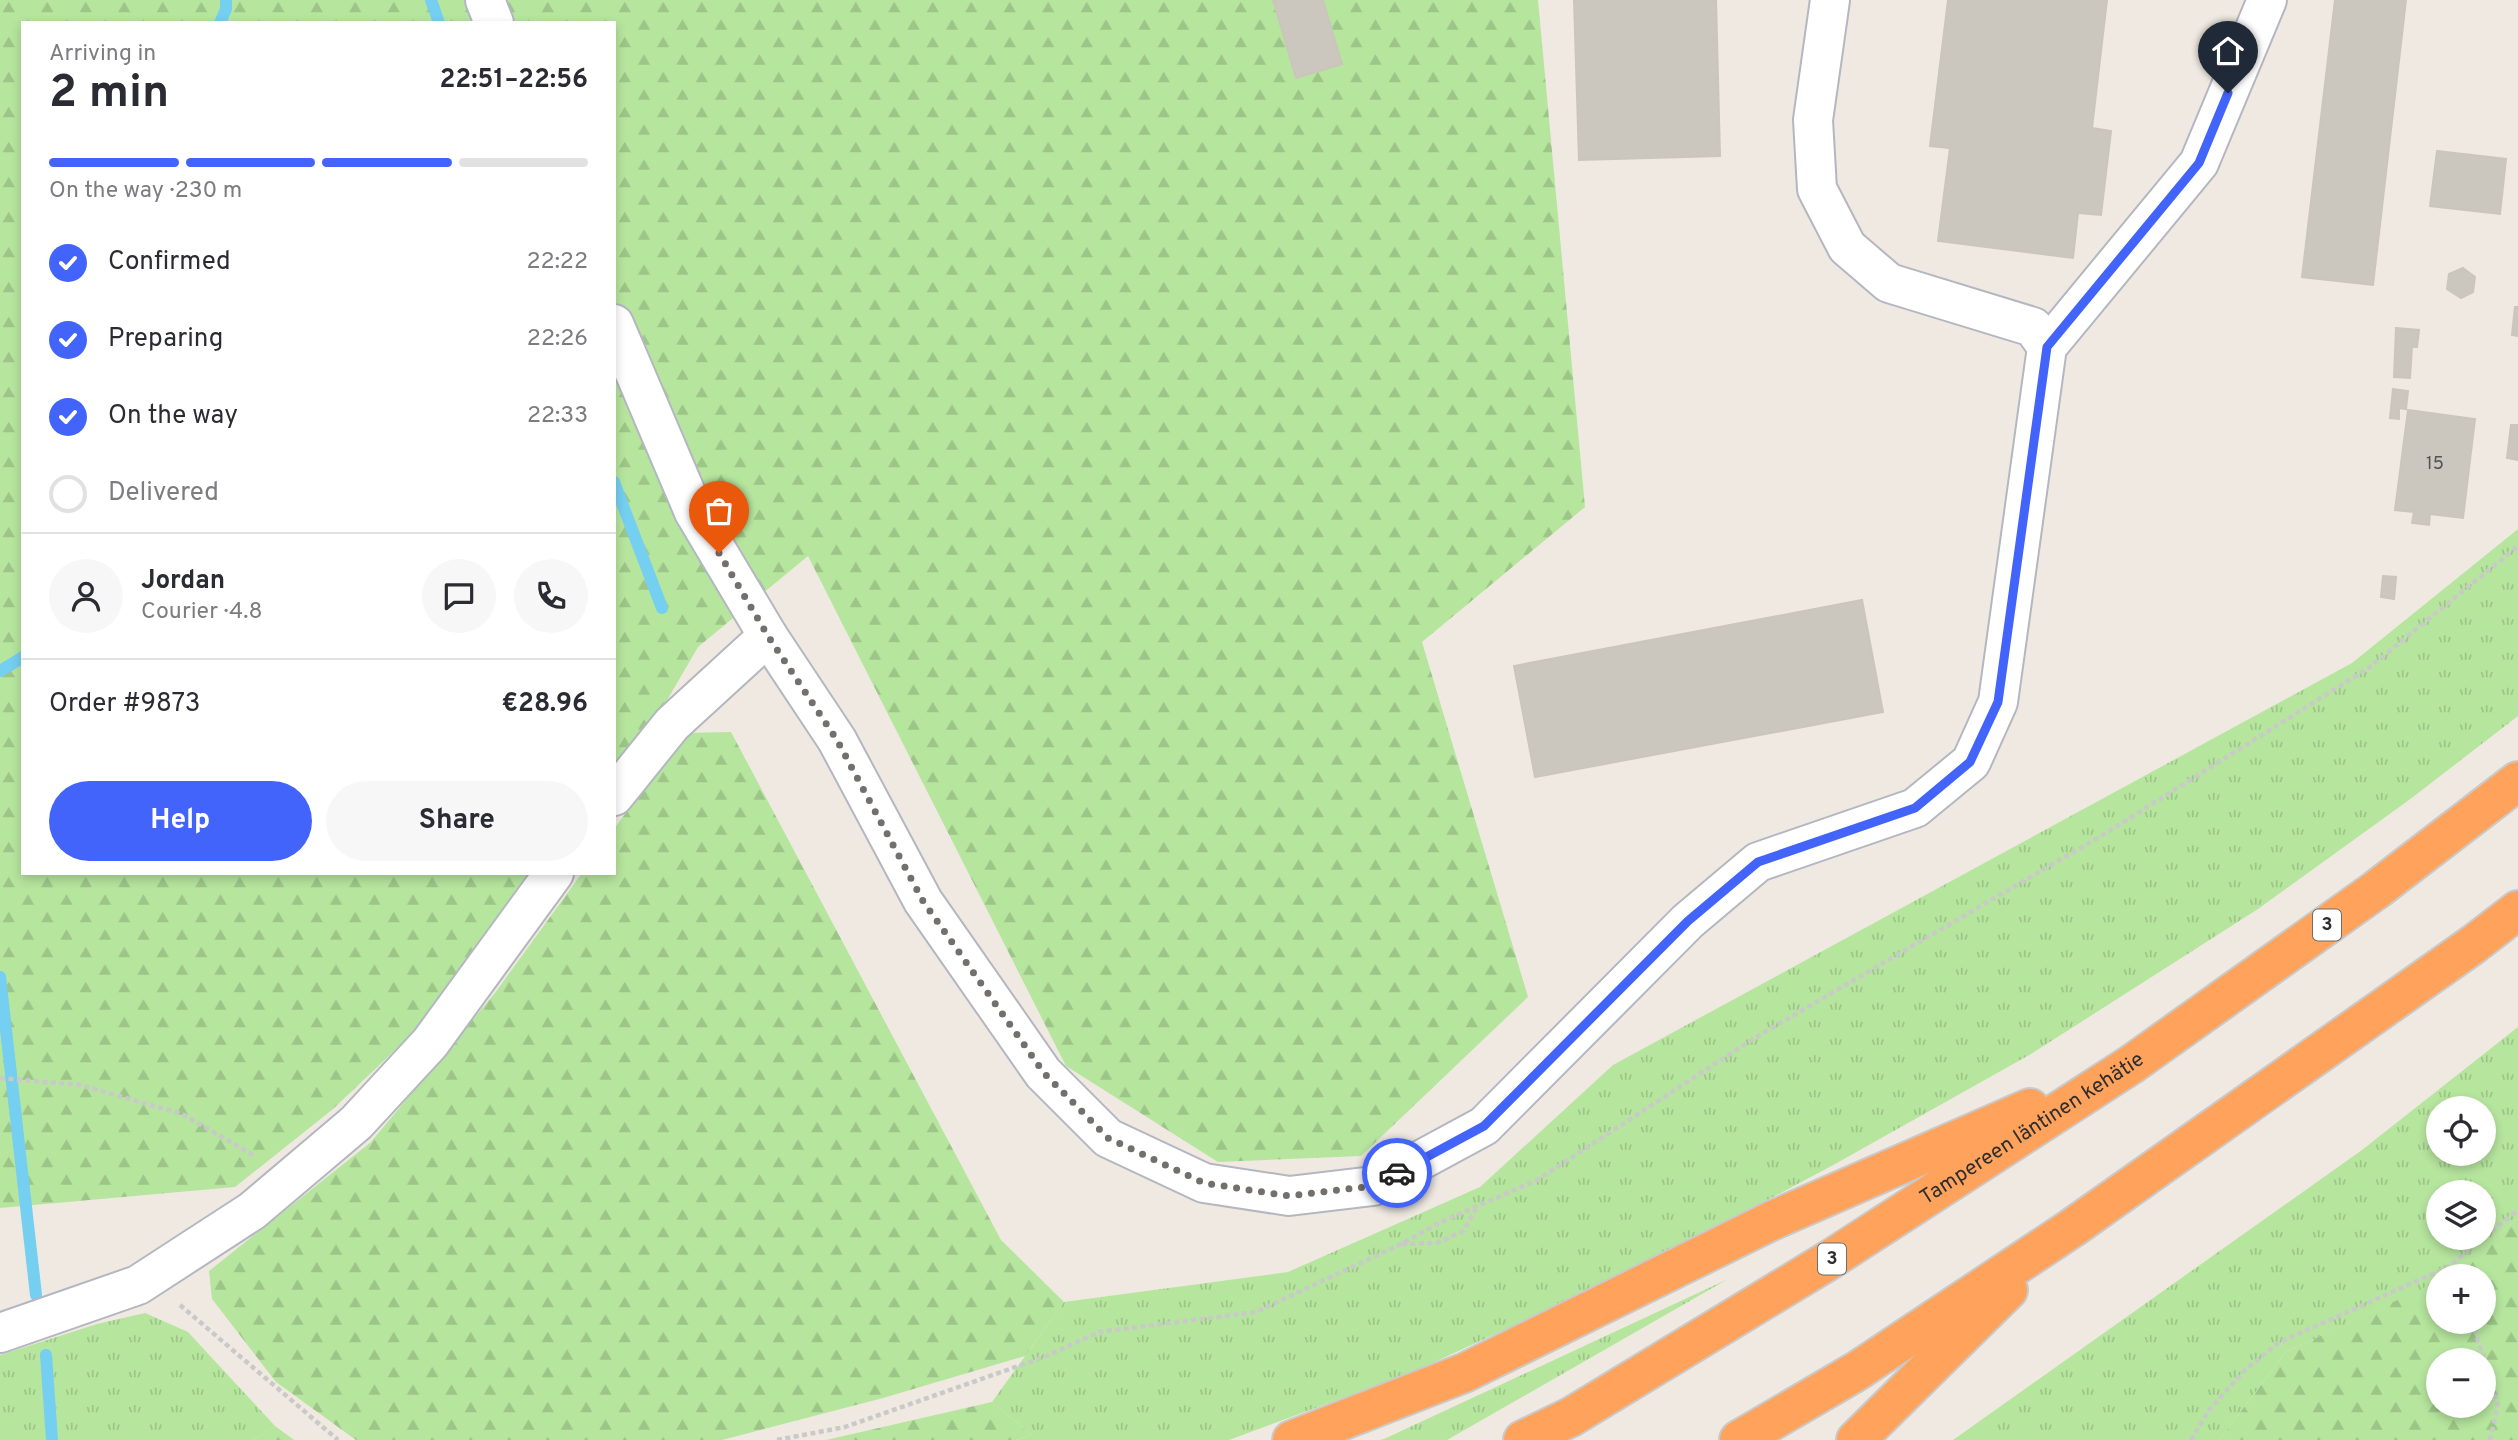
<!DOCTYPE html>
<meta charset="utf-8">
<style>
body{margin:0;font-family:Overpass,sans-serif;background:#f7f7f7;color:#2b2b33;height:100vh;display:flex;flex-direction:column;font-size:26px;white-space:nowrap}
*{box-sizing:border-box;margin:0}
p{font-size:23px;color:#7c7c81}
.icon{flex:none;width:38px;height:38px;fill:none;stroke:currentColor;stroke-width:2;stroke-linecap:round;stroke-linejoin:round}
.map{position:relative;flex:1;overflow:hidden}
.side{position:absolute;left:21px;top:21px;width:595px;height:854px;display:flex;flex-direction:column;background:#fff;border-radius:0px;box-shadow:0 4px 10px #0003}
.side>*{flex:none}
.buttons{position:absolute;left:2426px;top:1096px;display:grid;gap:14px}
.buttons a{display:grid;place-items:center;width:70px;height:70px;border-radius:50%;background:#fff;box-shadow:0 4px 10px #0003;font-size:35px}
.pin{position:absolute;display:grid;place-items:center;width:60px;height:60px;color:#fff;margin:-72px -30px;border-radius:50% 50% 50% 0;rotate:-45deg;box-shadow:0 0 7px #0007}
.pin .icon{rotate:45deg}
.courier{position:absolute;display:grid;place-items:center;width:70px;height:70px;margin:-35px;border:5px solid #4264fb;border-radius:50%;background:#fff;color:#222;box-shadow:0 2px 9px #0007}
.overview em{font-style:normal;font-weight:700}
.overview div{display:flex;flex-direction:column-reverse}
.overview{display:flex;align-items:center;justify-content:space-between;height:119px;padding:0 28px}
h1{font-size:46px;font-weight:700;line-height:52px}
.bar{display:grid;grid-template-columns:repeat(4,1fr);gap:10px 7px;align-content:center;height:84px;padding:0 28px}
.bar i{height:9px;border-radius:5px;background:#e1e1e2}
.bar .on{background:#4264fb}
.bar p{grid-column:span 4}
.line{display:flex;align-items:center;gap:18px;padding:0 28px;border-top:2px solid #e1e1e2}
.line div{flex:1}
.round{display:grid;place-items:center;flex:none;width:74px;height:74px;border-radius:37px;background:#f7f7f7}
ol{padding:0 28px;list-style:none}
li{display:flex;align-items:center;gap:21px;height:77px}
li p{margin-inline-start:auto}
li .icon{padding:7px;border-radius:50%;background:#4264fb;color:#fff;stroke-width:4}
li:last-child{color:#7c7c81}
li i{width:38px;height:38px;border:4px solid #e1e1e2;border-radius:50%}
.cta{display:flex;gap:14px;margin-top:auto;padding:14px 28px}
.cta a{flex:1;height:80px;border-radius:42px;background:#4264fb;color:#fff;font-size:28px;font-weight:700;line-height:80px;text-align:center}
.cta a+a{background:#f7f7f7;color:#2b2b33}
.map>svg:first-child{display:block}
.grass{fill:url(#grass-tufts);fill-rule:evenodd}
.forest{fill:url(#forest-firs);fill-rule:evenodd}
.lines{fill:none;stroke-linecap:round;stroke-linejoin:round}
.stream{stroke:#75cff0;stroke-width:12}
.building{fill:#cbc7bf;stroke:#cbc5ba;stroke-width:2}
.minor-casing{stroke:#b4b7c1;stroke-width:42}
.highway-casing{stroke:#c9c9c9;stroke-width:42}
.path{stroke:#c9c9c9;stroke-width:4.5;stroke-dasharray:5 3.5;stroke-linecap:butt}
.minor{stroke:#fff;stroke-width:38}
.highway{stroke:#ffa35c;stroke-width:38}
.done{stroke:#726f6d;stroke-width:7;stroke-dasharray:0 12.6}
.route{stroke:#4264fb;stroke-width:9}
.labels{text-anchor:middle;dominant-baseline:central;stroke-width:6;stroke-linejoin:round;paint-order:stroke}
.number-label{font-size:18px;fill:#555452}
.shield{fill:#fff;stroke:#6d6d6d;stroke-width:2}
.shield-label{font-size:19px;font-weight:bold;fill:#2e2e2e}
.street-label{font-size:21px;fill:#2e2e2e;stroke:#fff}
</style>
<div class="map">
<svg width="2518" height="1440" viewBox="0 0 2518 1440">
<defs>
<pattern id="grass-tufts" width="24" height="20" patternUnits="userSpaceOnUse" patternTransform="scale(1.75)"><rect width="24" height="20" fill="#b6e59e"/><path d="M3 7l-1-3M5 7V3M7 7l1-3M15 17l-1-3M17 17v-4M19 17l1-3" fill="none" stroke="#9dc588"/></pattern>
<pattern id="forest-firs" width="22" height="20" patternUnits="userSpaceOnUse" patternTransform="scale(1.75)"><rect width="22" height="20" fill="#b6e59e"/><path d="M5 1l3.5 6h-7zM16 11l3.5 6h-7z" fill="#9dc588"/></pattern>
</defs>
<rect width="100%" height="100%" fill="#efe9e1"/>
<g class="grass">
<path d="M2518,529v187l-109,84 -151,109 -227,145 -196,110 -178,95 -244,113 -184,68h-213l15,-5 -39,-33 72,-100 224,-30 192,-85 133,-122 739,-402z"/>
<path d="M2518,1027v192l-73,57h-7l-3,7 -149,69 -67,88h-266l409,-290zM2438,1108h45v45h-45zM2438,1192h45v45h-45z"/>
<path d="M1728,1279l-281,161h-67l4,-1z"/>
<path d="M145,1313l43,19 87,94 -22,14h-253v-85l97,-31z"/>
</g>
<g class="forest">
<path d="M0,0h1538l47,507 -163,135 106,355 -167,159 -143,6 -152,-96 -258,-510 -110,91 -39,67 -45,57v-748h-591v850h513l-124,161 -79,75 -98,78 -235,21z"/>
<path d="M731,732l270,508 63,62 -39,54 -142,42 -161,42h-366l-80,-58 -64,-83 -3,-28 162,-129 124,-149 87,-120h32v-44l70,-96z"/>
<path d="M2518,1219v221h-299l67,-88 152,-71v40h45v-45h-38zM2438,1360h45v45h-45z"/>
<path d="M992,1402l39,33 -15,5h-190z"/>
<path d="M275,1426l19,14h-41z"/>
</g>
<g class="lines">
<g class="stream">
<path d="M431,0l8,23"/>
<path d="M220,23l6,-14v-9"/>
<path d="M614,482l48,126"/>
<path d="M0,671l23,-14"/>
<path d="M0,977l36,318"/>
<path d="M46,1355l6,85"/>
</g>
</g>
<g class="building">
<path d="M1273,0h50l19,64 -46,14z"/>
<path d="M1574,0h142l4,156 -141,4z"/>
<path d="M1948,0h159l-15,128 19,3 -10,84 -23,-2 -5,45 -135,-17 12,-93 -20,-2z"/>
<path d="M2335,0h71l-33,285 -71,-8z"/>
<path d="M2437,151l69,8 -6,55 -70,-8z"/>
<path d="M2463,268l12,9 -2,15 -12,6 -14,-9 2,-15z"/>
<path d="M2515,307h3v29l-6,-1z"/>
<path d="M2396,328l23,2 -2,17h-5l-2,31 -16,-1z"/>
<path d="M2393,389l15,2 -2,18 -7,-1v11l-9,-1z"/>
<path d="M2408,410l67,9 -12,99 -33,-4 -1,11 -17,-2 2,-11 -19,-2z"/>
<path d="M2511,425h7v35l-11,-2z"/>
<path d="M2383,576l13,1 -2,22 -13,-2z"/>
<path d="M1862,600l21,112 -348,65 -21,-111z"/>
</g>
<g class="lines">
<g class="minor-casing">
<g id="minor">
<path d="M485,0l9,23"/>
<path d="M614,324l80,188 74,124 -96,88 -58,72"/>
<path d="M2047,347l152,-184 68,-163"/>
<path d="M768,636l69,104 86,161 120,172 65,65 96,45 85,13 84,-10 111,-60 204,-205 70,-59 157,-54 56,-46 27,-60 49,-355 -14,-20 -144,-44 -42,-36 -30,-58 -4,-69 17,-120"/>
<path d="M0,1333l138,-48 114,-74 104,-88 74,-80 124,-170"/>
</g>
</g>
<g class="highway-casing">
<g id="highway">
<path d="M1292,1440l172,-67 307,-152 259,-113"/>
<path id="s1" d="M1523,1440l48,-23 260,-158 301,-195 244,-174 142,-109"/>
<path d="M1739,1440l118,-69 215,-143 402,-284 44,-34"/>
<path d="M1856,1440l152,-150"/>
</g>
</g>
<g class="path">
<path d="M0,1078l80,7 102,29 73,42"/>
<path d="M1402,1244l35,-1 26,-12 13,-22"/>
<path d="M2448,1267l4,9"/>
<path d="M180,1305l158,135"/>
<path d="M2472,1321l26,84 -8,35"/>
<path d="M777,1440l68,-13 199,-70 55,-25 157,-20 145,-68 40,-22 96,-42 216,-141 353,-206 264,-166 148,-121"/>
<path d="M2191,1440l18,-30 35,-39 34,-28 170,-76 70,-57"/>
</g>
<use href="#minor" class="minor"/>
<use href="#highway" class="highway"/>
</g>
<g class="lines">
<path class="done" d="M719,553l49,83 69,104 86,161 121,172 64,65 96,45 85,13 84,-10 24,-13"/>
<path class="route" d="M1397,1173l87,-47 204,-205 70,-59 157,-54 55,-46 28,-60 49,-355 152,-184 29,-70"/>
</g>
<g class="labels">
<g class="number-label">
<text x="2435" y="464">15</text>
</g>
<g class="shield">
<rect x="2313" y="909.5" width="28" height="31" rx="5"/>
<rect x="1818" y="1243.5" width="28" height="31" rx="5"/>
</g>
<g class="shield-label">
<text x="2327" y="925">3</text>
<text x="1832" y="1259">3</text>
</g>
<g class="street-label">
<text stroke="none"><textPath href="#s1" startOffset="597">Tampereen läntinen kehätie</textPath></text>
</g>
</g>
</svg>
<div class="buttons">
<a><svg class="icon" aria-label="locate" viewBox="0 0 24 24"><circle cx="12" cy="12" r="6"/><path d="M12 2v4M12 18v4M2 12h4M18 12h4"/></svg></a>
<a><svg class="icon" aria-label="layers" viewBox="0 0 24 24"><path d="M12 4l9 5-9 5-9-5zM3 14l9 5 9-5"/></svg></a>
<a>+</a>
<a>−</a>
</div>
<div class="pin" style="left:719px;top:553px;background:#ea580c"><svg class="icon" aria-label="bag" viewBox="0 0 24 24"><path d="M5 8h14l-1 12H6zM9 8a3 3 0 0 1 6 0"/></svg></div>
<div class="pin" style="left:2228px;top:93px;background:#1f2937"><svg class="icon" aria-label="home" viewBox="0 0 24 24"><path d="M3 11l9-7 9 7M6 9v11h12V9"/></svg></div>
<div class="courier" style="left:1397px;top:1173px"><svg class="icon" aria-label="car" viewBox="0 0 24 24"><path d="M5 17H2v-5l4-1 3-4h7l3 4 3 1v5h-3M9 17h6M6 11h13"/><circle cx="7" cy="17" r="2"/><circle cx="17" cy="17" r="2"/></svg></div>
<section class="side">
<div class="overview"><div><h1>2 min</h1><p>Arriving in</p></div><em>22:51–22:56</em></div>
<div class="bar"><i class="on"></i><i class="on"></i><i class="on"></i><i></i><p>On the way · 230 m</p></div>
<ol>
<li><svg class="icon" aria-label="check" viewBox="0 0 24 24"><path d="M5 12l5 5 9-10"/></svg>Confirmed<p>22:22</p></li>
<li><svg class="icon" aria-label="check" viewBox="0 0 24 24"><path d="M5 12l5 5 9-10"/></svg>Preparing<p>22:26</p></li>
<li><svg class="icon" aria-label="check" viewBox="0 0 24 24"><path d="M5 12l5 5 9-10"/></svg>On the way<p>22:33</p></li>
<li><i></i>Delivered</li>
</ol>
<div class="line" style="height:126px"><a class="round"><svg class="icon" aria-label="person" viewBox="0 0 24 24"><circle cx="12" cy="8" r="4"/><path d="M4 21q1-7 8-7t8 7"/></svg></a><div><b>Jordan</b><p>Courier · 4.8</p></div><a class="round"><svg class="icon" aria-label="chat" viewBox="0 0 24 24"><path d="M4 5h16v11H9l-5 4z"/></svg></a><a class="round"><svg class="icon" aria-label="phone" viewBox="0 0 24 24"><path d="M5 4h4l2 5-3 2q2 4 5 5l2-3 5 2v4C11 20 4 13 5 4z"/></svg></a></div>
<div class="line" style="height:91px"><div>Order #9873</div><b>€28.96</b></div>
<div class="cta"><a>Help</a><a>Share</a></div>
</section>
</div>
